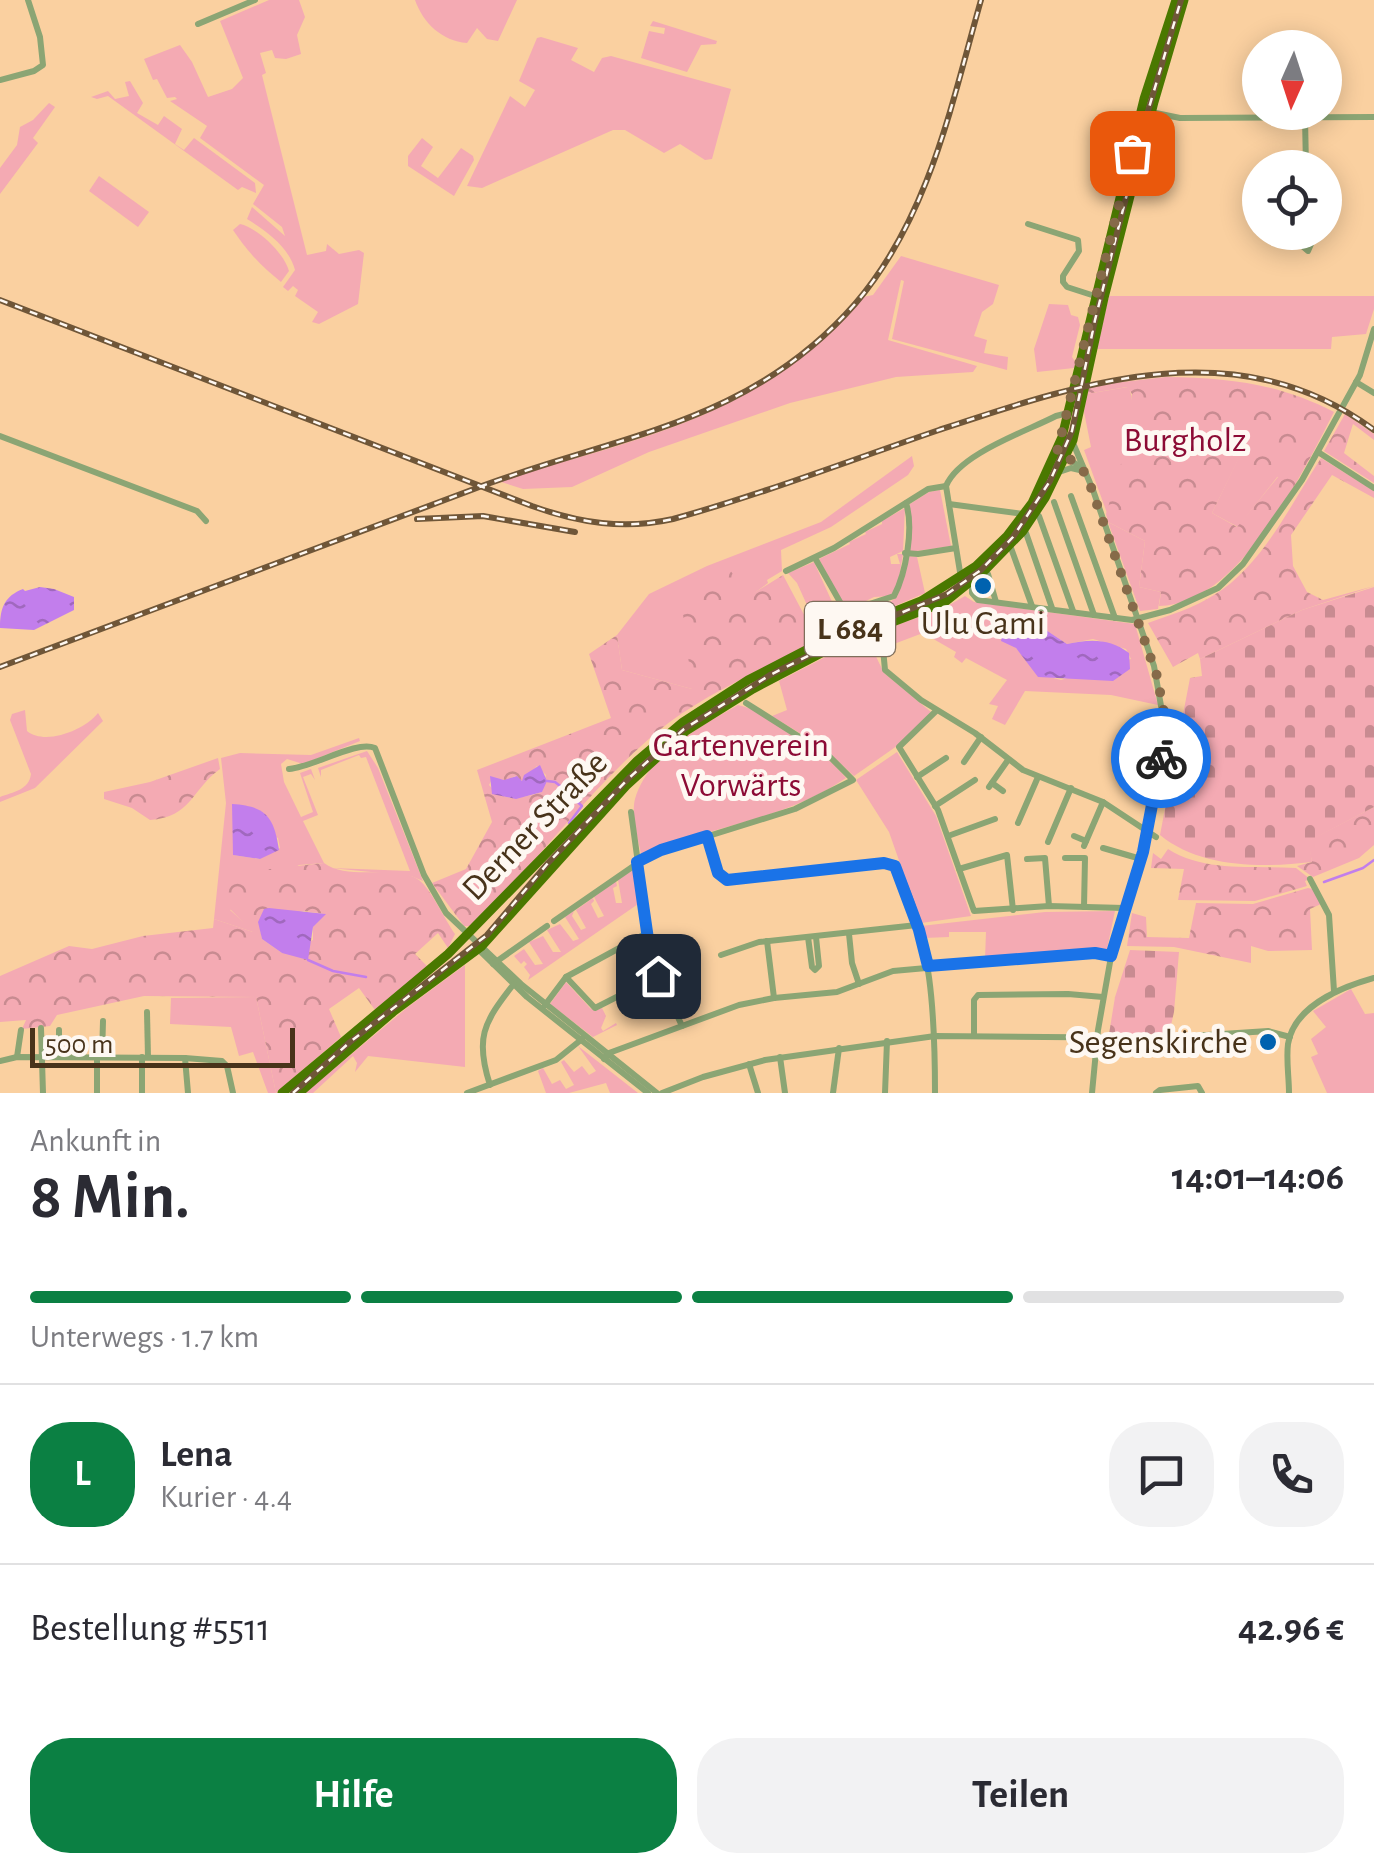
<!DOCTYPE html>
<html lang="de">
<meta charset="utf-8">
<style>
body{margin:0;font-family:"Alegreya Sans",sans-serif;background:#f2f2f3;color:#2b2b33;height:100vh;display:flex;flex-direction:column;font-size:38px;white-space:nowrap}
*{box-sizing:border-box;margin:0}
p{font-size:32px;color:#7c7c81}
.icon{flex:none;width:55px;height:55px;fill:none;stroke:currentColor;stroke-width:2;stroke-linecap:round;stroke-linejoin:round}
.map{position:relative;height:1093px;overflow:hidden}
.panel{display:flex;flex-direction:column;background:#fff;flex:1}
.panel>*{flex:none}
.needle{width:65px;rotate:183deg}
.tools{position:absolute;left:1242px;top:30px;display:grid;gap:20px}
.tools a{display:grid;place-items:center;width:100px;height:100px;border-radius:50%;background:#fff;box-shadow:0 5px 25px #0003;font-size:50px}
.scale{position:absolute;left:30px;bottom:25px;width:265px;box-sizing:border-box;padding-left:10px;border:5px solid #48331a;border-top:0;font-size:28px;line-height:35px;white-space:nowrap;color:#48331a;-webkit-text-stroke:8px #fef8f2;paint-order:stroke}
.pin{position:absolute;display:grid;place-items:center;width:85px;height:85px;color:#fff;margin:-42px;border-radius:20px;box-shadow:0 5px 15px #0006}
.courier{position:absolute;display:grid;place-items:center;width:100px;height:100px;margin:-50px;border:8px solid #1a73e8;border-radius:50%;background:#fff;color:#222;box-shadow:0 2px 12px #0007}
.overview em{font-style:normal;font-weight:700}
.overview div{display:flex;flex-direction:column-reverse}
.overview{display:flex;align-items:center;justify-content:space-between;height:170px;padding:0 30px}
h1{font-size:65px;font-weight:700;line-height:75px}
.bar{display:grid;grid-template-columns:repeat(4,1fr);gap:15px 10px;align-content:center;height:120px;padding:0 30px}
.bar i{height:12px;border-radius:8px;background:#e1e1e2}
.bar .current{background:#0b8043}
.bar p{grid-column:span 4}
.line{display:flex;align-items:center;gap:25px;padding:0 30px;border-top:2px solid #e1e1e2}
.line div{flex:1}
.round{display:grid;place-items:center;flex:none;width:105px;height:105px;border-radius:40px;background:#f2f2f3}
.action{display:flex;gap:20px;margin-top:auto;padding:20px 30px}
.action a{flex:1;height:115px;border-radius:40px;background:#0b8043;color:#fff;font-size:40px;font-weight:700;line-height:115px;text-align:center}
.action a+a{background:#f2f2f3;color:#2b2b33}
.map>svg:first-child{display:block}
.green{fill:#f4aab3;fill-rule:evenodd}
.forest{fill:url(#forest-crowns);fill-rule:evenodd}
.cemetery{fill:url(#cemetery-stones)}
.water{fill:url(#water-ripples)}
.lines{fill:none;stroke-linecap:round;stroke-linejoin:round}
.stream{stroke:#c27eec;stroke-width:2.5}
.minor{stroke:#8ba574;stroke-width:6}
.major{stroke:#4a7800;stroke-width:9}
.rail-casing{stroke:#6f5638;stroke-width:6}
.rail{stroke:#fef8f2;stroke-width:2.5;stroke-dasharray:8;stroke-linecap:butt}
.done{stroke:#866a49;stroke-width:10;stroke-dasharray:0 18}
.route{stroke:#1a73e8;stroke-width:12}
.poi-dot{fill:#0062af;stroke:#fef8f2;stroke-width:4}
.labels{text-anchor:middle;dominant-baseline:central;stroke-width:10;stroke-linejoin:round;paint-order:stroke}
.shield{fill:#fef8f2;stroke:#7f6e5b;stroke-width:2.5}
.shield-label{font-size:32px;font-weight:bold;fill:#48331a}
.park-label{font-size:35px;fill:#8c0b35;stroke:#fef8f2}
.poi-label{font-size:35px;fill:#48331a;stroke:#fef8f2}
.street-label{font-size:35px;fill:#48331a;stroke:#fef8f2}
</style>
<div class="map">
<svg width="1374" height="1093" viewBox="0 0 1374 1093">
<defs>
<pattern id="forest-crowns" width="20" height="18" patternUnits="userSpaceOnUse" patternTransform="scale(2.5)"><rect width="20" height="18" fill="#f4aab3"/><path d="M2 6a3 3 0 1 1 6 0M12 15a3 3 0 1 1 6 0" fill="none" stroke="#c88b91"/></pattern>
<pattern id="cemetery-stones" width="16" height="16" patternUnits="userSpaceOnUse" patternTransform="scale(2.5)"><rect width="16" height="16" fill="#f4aab3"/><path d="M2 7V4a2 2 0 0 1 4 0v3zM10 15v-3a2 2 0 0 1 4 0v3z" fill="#c88b91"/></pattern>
<pattern id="water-ripples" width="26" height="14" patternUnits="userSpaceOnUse" patternTransform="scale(2.5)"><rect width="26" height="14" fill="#c27eec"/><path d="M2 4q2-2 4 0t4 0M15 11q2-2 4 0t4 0" fill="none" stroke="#a068be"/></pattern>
</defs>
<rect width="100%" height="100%" fill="#fad0a0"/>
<g class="green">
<path d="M269,0h30l6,17 -8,18 4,19 -15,5 -11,-1 -3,-8 -12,3 6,20 -4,2 45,180 19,-4 1,-7 12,10 20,-4 5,3 -6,51 -39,20 -7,-2 6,-10 -23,-16 3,-6 -5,-4 -5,5 -5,-4 12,-17c-6,-23 -29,-39 -48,-51l5,-12 33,29 -3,-9 -29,-23 11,-19 -64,-47 7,-12 -37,-25 7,-2 -2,-2 -8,1 -10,-19 -4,1 -9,-21 36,-14 12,17 16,35 24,-8 11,-11 -23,-57z"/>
<path d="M415,0h102l-19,41 -11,-2 -10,-11 -10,15c-25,-2 -44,-20 -52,-43z"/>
<path d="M653,21l64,20 -1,3 -15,1 -14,27 -46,-14 8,-27 15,3 1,-6 -15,-2z"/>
<path d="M541,37l37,11 -7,12 23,12 8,-14 9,-2 120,33 -19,70 -7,1 -25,-16 -16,9 -39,-23h-12l-131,58 -15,-2 43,-90 15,11 10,-17 -16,-9 18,-43z"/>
<path d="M130,81l13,22 -6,10 21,12 6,-9 18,13 -7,15 9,6 10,-12 61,45 1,10 -14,-6 -4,3 -130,-94 -11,3 -6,-2 17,-6 7,8 14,-3 -4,-14z"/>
<path d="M49,103l6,4 -22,31 5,5 -38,51v-26l17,-23 3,-18 13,-7z"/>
<path d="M422,138l11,9 -12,19 17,12 23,-30 12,8 1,4 -20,36 -46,-30v-10z"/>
<path d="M99,176l50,36 -11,15 -49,-36z"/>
<path d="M240,224c18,4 44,29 49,47l-8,11c-20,-16 -34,-31 -48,-52z"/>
<path d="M901,256l98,29 -6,19 -11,8 -8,24 13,4 -3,13 24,4 -1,13 -115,-31 12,-58 -3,-1 -13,60 89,26 -4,6 -77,5 -106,26 -141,49 -77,35 -49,2 -25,-8c97,-30 202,-51 286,-111 30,-20 54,-47 79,-73l10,-2z"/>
<path d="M1109,296h265v13l-8,25 -34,3 -1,12h-234z"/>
<path d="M1049,304l19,1 3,10 7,2 2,8 -8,32 4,6 -2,5 -37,4 -3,-23z"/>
<path d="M1128,387c14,21 -10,102 -21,126l-23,-63 7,-3 -7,-35 2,-18z"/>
<path d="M912,456l2,10 -6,9 -77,52 -50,23 1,21 -15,9 1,3 -19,14 -57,92 -70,-19 -5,-35 32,-41 58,-28 114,-44z"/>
<path d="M1238,459l40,17 -40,51 -26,-14z"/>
<path d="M940,490l11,56 -41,6v-48l19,-12z"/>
<path d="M905,508l-2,43 -13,6 1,7h9l-3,-10h6l-5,30 -7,12 -17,1 -22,11 -7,-1 -26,-48 31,-15 -1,-2 17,-8 -1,-2 17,-8v-3z"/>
<path d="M1108,522l37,19 -6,46 22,5 -3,17 -18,2z"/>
<path d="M909,556l8,1 8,36 -104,45 -8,-15 5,-4 -6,-3 -15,-33 -9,-10 26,-11 19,42 13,8 11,1 30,-9 10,-7z"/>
<path d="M965,596l9,6 161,22 23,81 -47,-10 -86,-4 -20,34 -13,-6 6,-13 -9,-2 18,-24 -41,-22 -4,5 -8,-6 2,-5 -33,-19 -37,14v-18l58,-21zM1024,626l22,4 21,14 26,-5 33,10 5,10 -70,21c-28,-6 -28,-14 -46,-33z"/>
<path d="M866,636l18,37 47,39 -27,29 -50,35 -30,-28 -52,-32 15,-6 -8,-29z"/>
<path d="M738,705c39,10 83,43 108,73 -61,42 -138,49 -205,76 -3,-16 -10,-39 -6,-55 13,-45 65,-72 103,-94z"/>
<path d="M25,710l2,21c18,15 58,-1 71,-18l5,8 -68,67 -35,14v-5c13,-5 29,-7 31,-23l-21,-54 2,-6z"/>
<path d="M359,738l1,3 -57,23 -16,-5 -6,5 3,18 17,35 12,-5 -13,-39 11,-4 4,11 -4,-6 -8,3 15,38 -15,6 21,42 -25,2 -69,45 26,23 -42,-14 12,-116 -5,-45 19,-5 71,2zM233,816l45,22 2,10 -21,11 -26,-4z"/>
<path d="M367,751l11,17 45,113 -12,-5 -80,-8 79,3 -44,-114 -5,1 -2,-3 -38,15v7l-3,-9z"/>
<path d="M897,752l39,64 35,100 -50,7 -32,-91 -33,-52z"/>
<path d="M634,869l7,33 -113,78 2,-5 -6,-8 3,-3 -3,-3 -3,3 -7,-8 10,-7 11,16 8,-1 -14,-22 14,-6 10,16h8l-14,-22 13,-6 13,17 6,-2 -14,-22 9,-6 -2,5 9,14 5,-2 -10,-18 17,-12 1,3 -3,3 7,14 6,-2 -10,-19 22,-16 1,5 -4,2 3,15h6l-4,-23z"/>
<path d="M1045,912l70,-1 -8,38 -122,10 1,-27h-37v5l-25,1 -3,-12z"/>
<path d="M465,965v102l-97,-11 -13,16 2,-9 -4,-7 -40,37h-8l103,-86z"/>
<path d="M566,982l24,26 5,3 7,-3 4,8 -5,12 2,3 13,-8 1,2 -24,12 -43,-33z"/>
<path d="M1351,989l14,25 9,-1v80h-47l-16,-36 7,-3 -7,-15 15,-12 -13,-16z"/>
<path d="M256,997l20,96h-8l-15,-41 -14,4 -8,-29 -61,-3 1,-26z"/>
<path d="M578,1046l60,47h-28l-4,-10 -37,10h-23l-8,-22 5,-3 9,16 8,-4 6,9 8,-4 -13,-23 3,-2 10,12 8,-6 7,9 7,-4z"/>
</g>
<g class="forest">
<path d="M1166,377c63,1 111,6 168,35 -32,62 -95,193 -175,194l2,-14 -22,-5 6,-46 -37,-19 -2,-8 21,-70 5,-50 -5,-7 -41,7 2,-8zM1238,460l40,17 -41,50 -25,-14z"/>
<path d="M1345,414l29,20v6l-21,-16 -9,29 30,23v7l-50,-32z"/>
<path d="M1321,458l53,33v7l-42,-23 -41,60 2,31 14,26 16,8 51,-14 -72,24 -102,49 -2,-6 -25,14 -25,-44c22,-8 46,-15 66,-28 48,-29 77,-91 107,-137z"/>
<path d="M727,566l22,30 34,-21 35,66c-53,28 -114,52 -161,91 -69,58 -121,133 -186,194h-7l-32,-43 34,-14 26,-47 -15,-52 134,-52 -22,-64 28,-19 5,35 70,19 -12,-100zM537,766l9,9 -4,17c-21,6 -37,12 -53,-7l3,-6 15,1 8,-4 7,5z"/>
<path d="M218,758l2,11c-29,21 -28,48 -70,51l-18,-12 -28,-9v-7l46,-10z"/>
<path d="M1374,807v38l-15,13 -46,19 -16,-11 15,-4 -4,-21z"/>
<path d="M1168,849c38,24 85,16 128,19l14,11 -5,2 2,5 -52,15 -77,-1 6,-31 -33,-1 2,-15 8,6z"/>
<path d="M324,863c26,19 72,0 95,17 12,9 26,40 36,54l-7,14 -10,-15 -23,21 13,13 -53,43 -16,-22 -30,21 12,28 -65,56 -20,-96 -112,-1 -87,19 -7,11 -28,3 4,-9 -26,2v-46l69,-30 23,3 51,-13 70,-8 1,-9 39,13 -27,-27 -4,-20 39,-15zM304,911l21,3 -12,13v13l-31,13 -20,-14 -3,-17z"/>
<path d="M1308,888l5,1 8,15 -11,5 2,41 -44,1 -17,-5v17l-77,-16 -47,-1 5,-33 14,4 1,20 42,1 7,-35 57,1z"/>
</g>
<g class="cemetery">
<path d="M1374,587v220l-65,34 3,21c-50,6 -112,6 -152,-27l30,-157 12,-2 -2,-17 102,-49z"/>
<path d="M1130,950l49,2 -5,60 -5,22h-60l6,-37z"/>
</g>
<g class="water">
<path d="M40,587l14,2 20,8v13l-40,20 -34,-2c0,-21 5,-32 23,-39l2,2z"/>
<path d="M1014,624l32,6 21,14c22,-5 43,-6 62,9l1,16 -17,12 -75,-4 -22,-29 -15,-7 3,-15z"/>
<path d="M540,765l7,16 -5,11 -26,7 -24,-5 -2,-18 14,4 13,-4 5,5 2,-6z"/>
<path d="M232,804c35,2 42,14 47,46l-19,9 -27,-4z"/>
<path d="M269,908l57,6 -13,13 -5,33 -26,-7 -20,-14 -4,-17 6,-13z"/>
</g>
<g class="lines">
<g class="stream">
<path d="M547,781l8,1 9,7"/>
<path d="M567,792l15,14 -13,17"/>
<path d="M1324,882l39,-14 11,-8"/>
<path d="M308,960l25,11 33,6"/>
</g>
<g class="minor">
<path d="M198,24l57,-24"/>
<path d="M0,80l34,-9 9,-6 -3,-28 -12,-37"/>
<path d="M1151,112l29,6 194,-1"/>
<path d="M1305,117l1,51"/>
<path d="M1028,224l50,16 1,11 -16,25v6l4,5 31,10"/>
<path d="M1306,232l5,12 -3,7 -7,-6 5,-10"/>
<path d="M1356,382l18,11"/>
<path d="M0,436l197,75 9,10"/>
<path d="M1073,443l20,47 61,176 10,57 -19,123 -33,105 -14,79 -6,63"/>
<path d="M1057,452l24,15"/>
<path d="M1318,452l56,36"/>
<path d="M1059,472l12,-4 13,3"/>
<path d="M1071,496l44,122"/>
<path d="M1054,502l40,113"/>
<path d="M949,504l74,10"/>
<path d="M1039,516l34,95"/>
<path d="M1026,533l26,75"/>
<path d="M1011,548l21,58"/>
<path d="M905,553l13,1 38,-6"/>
<path d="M815,558l29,51h10l40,-13c12,-23 20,-68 12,-93"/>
<path d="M786,571l48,-23 94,-59 18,-3"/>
<path d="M988,574l8,28"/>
<path d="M961,578l-15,-92c13,-32 79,-54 110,-70l12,-3"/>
<path d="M972,582v11l6,7 154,20 38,-10 48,-22 25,-24 59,-84 58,-105 14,-46"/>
<path d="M881,627l4,43 36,30 54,33 48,37 80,32 53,35"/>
<path d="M936,711l-37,36 39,63 36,101 75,-5 75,2"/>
<path d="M964,762l17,-25"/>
<path d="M289,769c25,-2 67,-29 86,-21l49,127 22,38 75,71 136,109"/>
<path d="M917,777l29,-19"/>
<path d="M992,783l11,8"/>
<path d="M989,787l19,-27"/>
<path d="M935,806l40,-26"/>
<path d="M631,812l20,146 31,68"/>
<path d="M1018,823l20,-46"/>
<path d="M707,836l11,37 9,7 158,-17 12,5c35,69 38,150 38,225"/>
<path d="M948,836l47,-17"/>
<path d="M1074,836l12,5"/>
<path d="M1048,842l23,-54"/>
<path d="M1084,846l19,-44"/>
<path d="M1103,848l38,11"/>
<path d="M1065,858h20l-1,49"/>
<path d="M1027,859l18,-1 4,48"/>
<path d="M959,869l48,-14 6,55"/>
<path d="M1310,879l19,36 5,76"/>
<path d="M554,921l97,-67 144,-45 58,-29 -25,-25 -82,-52"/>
<path d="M849,934l3,29 7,21"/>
<path d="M808,937l4,30 3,3 4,-4 -3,-29"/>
<path d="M767,941l7,57"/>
<path d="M477,948l50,49 121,96"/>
<path d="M721,955l38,-13 158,-17"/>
<path d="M493,964l54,-38"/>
<path d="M657,973l25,-7"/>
<path d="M566,977l29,31 63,-32"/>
<path d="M545,1005l21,-28 81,-44"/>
<path d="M147,1012l1,45"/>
<path d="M41,1028l2,65"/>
<path d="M59,1030v27"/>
<path d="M974,1036v-36l4,-5 90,-1 35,3"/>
<path d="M17,1057l4,-27"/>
<path d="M102,1057l1,-36"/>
<path d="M780,1057l5,36"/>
<path d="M185,1058l3,35"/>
<path d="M604,1059l5,-6 130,-48 35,-7 63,-6 56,-21 202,-18 16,3"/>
<path d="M0,1061l17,-4 168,1 37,3 5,5 6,27"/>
<path d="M749,1064l9,29"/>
<path d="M490,1085c-15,-46 -7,-62 23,-100"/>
<path d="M97,1093v-36"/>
<path d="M142,1093v-36"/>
<path d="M467,1093l89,-33 26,-21"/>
<path d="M662,1093l41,-16 62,-17 170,-24 226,2 107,-7 22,6"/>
<path d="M833,1093l6,-45"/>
<path d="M885,1093l2,-52"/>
<path d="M1156,1093l4,-3 38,-4 4,7"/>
<path d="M1289,1093c0,-16 -3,-33 -1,-49 6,-38 54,-57 86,-66"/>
</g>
<g class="major">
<path d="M282,1093l166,-139 189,-193 46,-39 65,-42 85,-44 88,-35 55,-35 31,-30 25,-33 30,-66 82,-338 32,-99"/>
<path d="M299,1093l94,-81 88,-65 145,-161 60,-55 67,-42 95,-50 97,-37 40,-32 38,-39 22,-33 28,-58 31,-142 50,-196 30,-102"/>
</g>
<g class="rail-casing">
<g id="rail">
<path d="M0,300l532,206c47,17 92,24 141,13 90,-25 178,-59 266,-89 144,-48 299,-101 435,0"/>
<path d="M417,519l66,-3 92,16"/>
<path d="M0,667c158,-59 316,-119 474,-178 141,-54 274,-63 381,-185 74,-86 96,-198 126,-304"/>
<path d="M293,1093l57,-51 137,-107 61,-72 81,-85 55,-49 86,-54 94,-47 83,-34 34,-24 32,-33 37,-56 22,-50 23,-111 53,-209 33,-111"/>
</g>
</g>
<use href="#rail" class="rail"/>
</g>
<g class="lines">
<path class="done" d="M1132,153l-75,299 21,12 9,12 70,200 7,37 -3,45"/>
<path class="route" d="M658,976l-8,-23 -13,-91 24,-12 46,-14 11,37 9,7 157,-17 11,3 24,64 9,36 167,-13 16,3 32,-104 18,-94"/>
</g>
<g class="poi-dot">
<circle cx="983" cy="586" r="10"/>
<circle cx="1268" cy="1042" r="10"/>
</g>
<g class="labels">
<rect class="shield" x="805" y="602" width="90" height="54" rx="8"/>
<g class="shield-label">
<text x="850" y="629">L 684</text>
</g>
<g class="park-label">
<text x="1185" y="440">Burgholz</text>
<text x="741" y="745">Gartenverein<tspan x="741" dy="40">Vorwärts</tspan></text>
</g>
<g class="poi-label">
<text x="983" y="623">Ulu Cami</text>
<text x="1248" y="1042" text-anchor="end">Segenskirche</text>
</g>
<g class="street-label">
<text transform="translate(535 826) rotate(-46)">Derner Straße</text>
</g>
</g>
</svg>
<div class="tools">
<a><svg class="needle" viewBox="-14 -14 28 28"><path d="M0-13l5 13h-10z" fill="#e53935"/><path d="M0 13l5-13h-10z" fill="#7c7c81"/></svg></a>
<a><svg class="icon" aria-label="locate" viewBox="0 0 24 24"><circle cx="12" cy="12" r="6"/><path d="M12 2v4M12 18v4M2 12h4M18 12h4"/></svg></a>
</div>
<div class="scale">500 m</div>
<div class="pin" style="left:1132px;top:153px;background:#ea580c"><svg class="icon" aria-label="bag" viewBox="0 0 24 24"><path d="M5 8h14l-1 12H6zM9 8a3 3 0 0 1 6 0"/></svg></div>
<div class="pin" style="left:658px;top:976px;background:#1f2937"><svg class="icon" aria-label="home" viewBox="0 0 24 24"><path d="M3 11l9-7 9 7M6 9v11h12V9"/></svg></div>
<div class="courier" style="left:1161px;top:758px"><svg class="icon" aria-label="bike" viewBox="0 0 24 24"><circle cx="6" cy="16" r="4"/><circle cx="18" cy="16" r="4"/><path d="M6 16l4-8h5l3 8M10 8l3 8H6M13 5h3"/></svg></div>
</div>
<section class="panel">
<div class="overview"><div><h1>8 Min.</h1><p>Ankunft in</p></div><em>14:01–14:06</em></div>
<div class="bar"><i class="current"></i><i class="current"></i><i class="current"></i><i></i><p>Unterwegs · 1.7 km</p></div>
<div class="line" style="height:180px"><b class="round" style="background:#0b8043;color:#fff">L</b><div><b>Lena</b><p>Kurier · 4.4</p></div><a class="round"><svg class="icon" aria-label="chat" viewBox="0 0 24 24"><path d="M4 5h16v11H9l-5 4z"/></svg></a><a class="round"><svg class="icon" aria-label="phone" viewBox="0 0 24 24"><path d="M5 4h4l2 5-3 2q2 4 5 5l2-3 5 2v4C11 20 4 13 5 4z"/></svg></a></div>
<div class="line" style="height:130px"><div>Bestellung #5511</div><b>42.96 €</b></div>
<div class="action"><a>Hilfe</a><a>Teilen</a></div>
</section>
